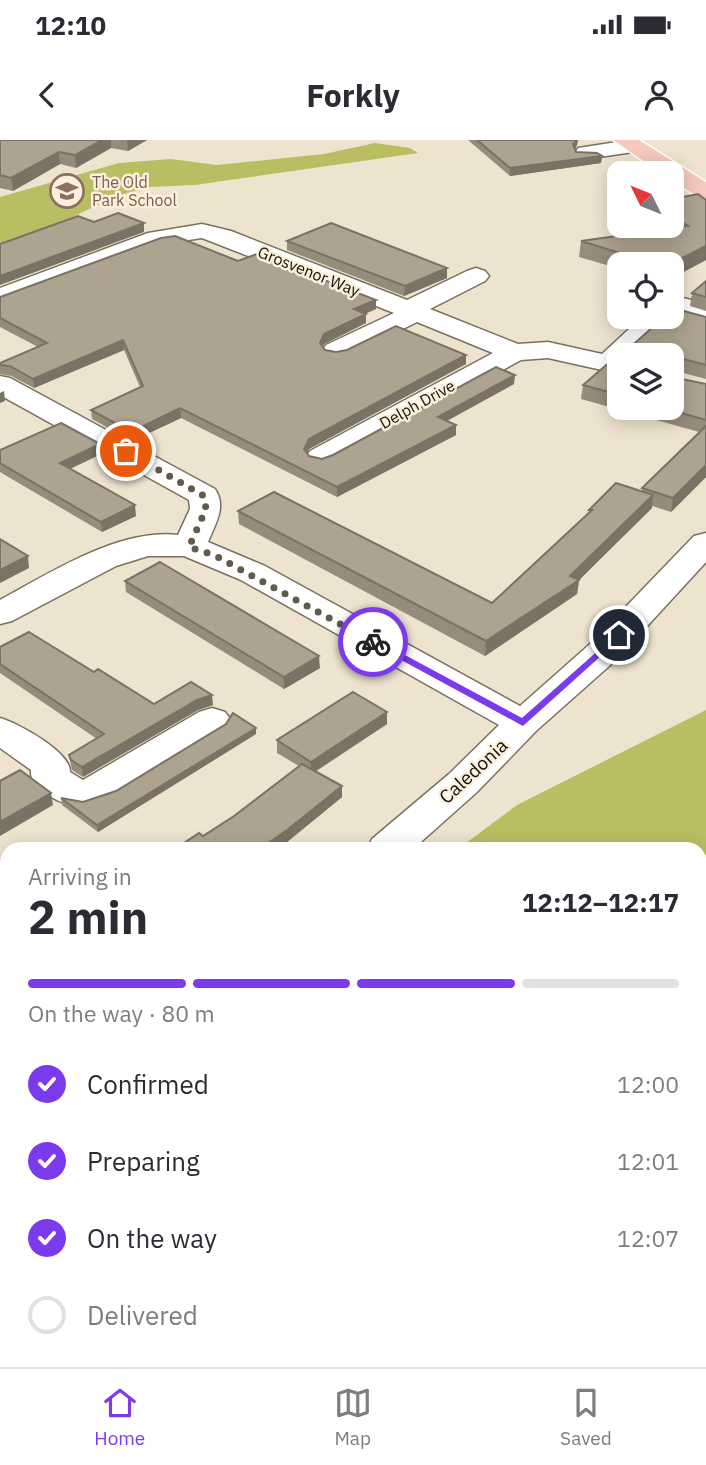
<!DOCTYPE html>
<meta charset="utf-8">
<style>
body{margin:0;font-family:"IBM Plex Sans",sans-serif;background:#f7f7f7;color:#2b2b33;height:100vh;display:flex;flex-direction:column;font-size:26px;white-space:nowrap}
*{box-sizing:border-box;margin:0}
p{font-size:23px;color:#7c7c81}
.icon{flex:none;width:38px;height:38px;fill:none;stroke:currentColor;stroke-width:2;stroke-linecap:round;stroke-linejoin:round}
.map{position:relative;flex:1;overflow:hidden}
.drawer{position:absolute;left:0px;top:702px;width:707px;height:527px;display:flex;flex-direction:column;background:#fff;border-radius:21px 21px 0 0;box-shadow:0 4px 18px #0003}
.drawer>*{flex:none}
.needle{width:46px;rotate:313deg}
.controls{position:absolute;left:607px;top:21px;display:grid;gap:14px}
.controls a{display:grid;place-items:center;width:77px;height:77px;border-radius:14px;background:#fff;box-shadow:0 4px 18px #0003;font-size:35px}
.pin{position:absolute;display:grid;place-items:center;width:60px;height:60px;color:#fff;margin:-30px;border:4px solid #fff;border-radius:50%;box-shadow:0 2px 7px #0007}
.courier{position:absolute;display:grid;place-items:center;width:70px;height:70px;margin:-35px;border:5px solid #7c3aed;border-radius:50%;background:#fff;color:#222;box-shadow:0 2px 9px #0007}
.head em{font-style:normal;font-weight:700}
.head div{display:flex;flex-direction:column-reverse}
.head{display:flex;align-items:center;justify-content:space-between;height:119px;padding:0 28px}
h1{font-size:46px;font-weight:700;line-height:52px}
.bar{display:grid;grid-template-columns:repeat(4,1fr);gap:10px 7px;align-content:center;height:84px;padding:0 28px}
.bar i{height:9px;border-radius:5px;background:#e1e1e2}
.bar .active{background:#7c3aed}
.bar p{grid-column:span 4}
ol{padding:0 28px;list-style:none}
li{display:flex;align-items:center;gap:21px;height:77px}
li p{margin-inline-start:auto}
li .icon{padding:7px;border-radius:50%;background:#7c3aed;color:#fff;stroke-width:4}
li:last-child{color:#7c7c81}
li i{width:38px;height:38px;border:4px solid #e1e1e2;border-radius:50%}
.status{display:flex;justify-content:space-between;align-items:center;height:49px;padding:0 35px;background:#fff;direction:ltr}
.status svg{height:19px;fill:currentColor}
header{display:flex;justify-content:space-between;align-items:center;height:91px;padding:0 28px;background:#fff;font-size:32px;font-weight:700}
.menu{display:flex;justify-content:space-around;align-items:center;height:98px;border-top:2px solid #e1e1e2;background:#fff;font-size:19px;color:#7c7c81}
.menu a{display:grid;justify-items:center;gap:4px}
.menu .active{color:#7c3aed}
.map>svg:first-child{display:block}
.forest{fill:#babe62}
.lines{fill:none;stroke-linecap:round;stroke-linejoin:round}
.minor-casing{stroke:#7a705f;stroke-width:3}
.highway-casing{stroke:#fff;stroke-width:3}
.minor{fill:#fff;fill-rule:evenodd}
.highway{fill:#f4cabd;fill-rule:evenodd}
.wall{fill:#968c7c}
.shaded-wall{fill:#7a7265}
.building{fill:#aea390;stroke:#7a7265;stroke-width:2}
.route{fill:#7c3aed}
.done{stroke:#615a4f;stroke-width:7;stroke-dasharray:0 12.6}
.labels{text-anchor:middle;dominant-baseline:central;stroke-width:5;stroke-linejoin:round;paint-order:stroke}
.far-education-label{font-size:16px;fill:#785e54;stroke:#fbf0dc;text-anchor:start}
.far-street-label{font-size:16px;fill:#15110a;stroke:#fbf0dc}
.street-label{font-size:19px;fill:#15110a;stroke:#fbf0dc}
</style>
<div class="status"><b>12:10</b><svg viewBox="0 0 49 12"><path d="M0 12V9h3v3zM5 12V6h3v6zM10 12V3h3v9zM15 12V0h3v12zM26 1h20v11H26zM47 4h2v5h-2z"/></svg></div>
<header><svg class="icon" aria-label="back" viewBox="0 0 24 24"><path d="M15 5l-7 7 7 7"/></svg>Forkly<svg class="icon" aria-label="person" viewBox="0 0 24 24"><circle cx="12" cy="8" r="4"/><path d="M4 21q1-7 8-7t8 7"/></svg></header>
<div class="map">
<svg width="706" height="1227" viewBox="0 0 706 1227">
<rect width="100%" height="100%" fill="#eee3cf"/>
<g class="forest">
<path d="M375,3l35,5 8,5 -223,32 -45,2 -33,9 -117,55v-54l119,-34 52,-4 45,6 108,-11z"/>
<path d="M706,570v657h-248l-6,-5h248v-513h-242l59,-44z"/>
</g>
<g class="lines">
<g class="minor-casing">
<g id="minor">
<path d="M630,0l11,1 3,5 -3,5 -8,1 -47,7 -8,-1 -3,-5 3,-5z"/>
<path d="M202,84l29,7 176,69 60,-29 9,-3 9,3 4,5 -4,5 -55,28 88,35 30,-2 54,12 40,-37h28l-38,38h-12v19l-72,-16 -27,2 -189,103 -11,3 -11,-3 -4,-6 4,-6 183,-98 -76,-31 -71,35 -10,2 -10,-2 -4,-6 4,-6 68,-32 -192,-75 -41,6 -161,61v-17l148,-55z"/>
<path d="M672,155l34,9v16l-34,-9z"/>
<path d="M0,236l10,2 205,111c12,18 0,35 -7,53l57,24 255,140 70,-62 104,-108 12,-3v29l-90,98 -80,71 -59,61 -64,57h-46l5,-10 77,-65 50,-49 -258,-145 -57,-24h-36l-32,10 -104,55 -12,3v-24c50,-27 119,-72 178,-65l12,-26 -1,-9 -189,-105z"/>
<path d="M212,568l13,4 6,8 -6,8c-35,22 -104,73 -142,78 -11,1 -26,-5 -35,-11 -10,-7 -18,-13 -17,-25l-31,-22v-30c18,5 71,34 70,54l13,8 116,-68z"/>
<path d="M7,896v40l-7,3v-41z"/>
<path d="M7,995v44l-7,3v-44z"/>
</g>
</g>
<g class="highway-casing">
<path id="highway" d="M613,0h26l67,42v17l-8,-2 -26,-17v-7h-11z"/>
</g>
<use href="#minor" class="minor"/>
<use href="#highway" class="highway"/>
</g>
<g class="wall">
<path d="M0,0h147l-19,11 -17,-3 -35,20 -16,-4 -47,27 -13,-3z"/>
<path d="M468,0h110l-1,5 -2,4 1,3 26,4 -1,7 -91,13z"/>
<path d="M672,59l34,1v60l-34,18v-14h-52v5l-41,-12 2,-16 85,-12 -5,-3h11z"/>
<path d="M287,101l160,37 -43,18 -117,-46z"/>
<path d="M238,121l138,48 -11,5h1v9l-42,21 -2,3 3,3 141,14 -157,85 -2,4 2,3 13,3 11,-4 181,-71 -67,37 9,4v10l-119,62 -156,-79 -49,23 -40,-22 -1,-9 49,-23 -16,-37 -90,38 -23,-12 -11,-2v-11l38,-16 -38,-20v-30z"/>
<path d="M706,141v30l-16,-5 2,-13z"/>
<path d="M706,177v62l-34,-9v-15z"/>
<path d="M620,222v46h52l34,-24v93l-35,35 -19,-6v2l-73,72 -2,14 -92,62 -246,-132 -1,-13 254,92 97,-90v-3l53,-19v-3l57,-56 -118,-33 2,-14z"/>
<path d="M0,310l101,4 -31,15 66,47 -34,16 -102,-60z"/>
<path d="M125,441l195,87 -36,21 -158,-97z"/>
<path d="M0,507l94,25 60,32 59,1 -15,5 -115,67 -11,-7 -3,-15 28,-16 -97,-66z"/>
<path d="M387,572v12l-72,48 27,25 -55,45 -84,-6 31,-20 65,-50 -22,-13v-13z"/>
<path d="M256,594l-158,98 -36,-27 -1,-7 22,4 33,-11z"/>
</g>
<g class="shaded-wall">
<path d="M102,0h9v8l-35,20 -1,-13z"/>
<path d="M127,0h20l-19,11z"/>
<path d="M577,0h1l-1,5 -4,7v-8z"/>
<path d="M59,12l1,12 -47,27 -2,-13z"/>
<path d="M602,16l-1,7 -91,13v-8z"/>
<path d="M144,83v9l-144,53v-9z"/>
<path d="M706,106v14l-34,18v-14h-2z"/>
<path d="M447,128v10l-43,18 1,-10z"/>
<path d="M376,160v9l-22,9v-9z"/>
<path d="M366,174v9l-42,21 -4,8v-9l4,-9z"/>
<path d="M123,200l1,10 -90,38 -1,-9z"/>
<path d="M466,215v9l-157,85 -5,9v-9l5,-10z"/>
<path d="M515,235l-1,9 -77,42 1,-9z"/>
<path d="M4,251l1,10 -5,2v-10z"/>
<path d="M180,268l1,10 -49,23 -1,-9z"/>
<path d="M456,285v10l-119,62v-10z"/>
<path d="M100,304l1,10 -40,19 -1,-10z"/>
<path d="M706,325v12l-35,35 2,-14z"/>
<path d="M653,355l-1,13 -73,72 -2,14 -92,62 1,-15 84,-65z"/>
<path d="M135,365l1,11 -34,16 -1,-10z"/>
<path d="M28,416l1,12 -29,15v-13z"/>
<path d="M319,516l1,12 -36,21v-12z"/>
<path d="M212,555l1,10 -15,5 -115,67 -1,-10 115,-67z"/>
<path d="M387,572v12l-76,50v-12z"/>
<path d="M256,588v6l-158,98 -1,-7z"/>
<path d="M342,646v11l-55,45 -10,7h-17z"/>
<path d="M51,653l2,12 -53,31v-14z"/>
<path d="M7,849v13l-7,5v-13z"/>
</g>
<g class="building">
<path d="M0,0h102l-27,15 -16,-3 -48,26 -11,-3z"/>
<path d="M477,0h100l-4,4 3,8 21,1 5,3 -92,12z"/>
<path d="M698,54l8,6v46l-36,18h-14l-75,-23 107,-15 -16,-10v-17z"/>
<path d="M118,73l26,10 -144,53v-32l78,-28 16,6z"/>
<path d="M331,83l116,45 -42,18 -118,-45z"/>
<path d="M175,96l63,25 19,-7 119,46 -22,9 12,5 -42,20 -4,9 5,7 11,2 11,-2 49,-24 70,29 -157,84 -5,10 5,7 13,3 11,-4 163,-88 19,8 -77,42 18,8 -119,62 -157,-79 -49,24 -40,-22 52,-24 -20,-46 -90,39 -23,-13 -10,-1v-2l47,-20 -47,-25v-21l161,-59z"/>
<path d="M706,141v16l-14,-4z"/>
<path d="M673,168l33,9v48l-34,-9v11v-12h-48v-5l11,-7 29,-26h8v-8z"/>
<path d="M611,221l9,1v33l-37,-10z"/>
<path d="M672,237l34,7v36l-42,-12h8z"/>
<path d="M61,283l39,21 -40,19 75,42 -34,17 -101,-59v-13z"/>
<path d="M706,286v39l-33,33 -31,-10z"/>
<path d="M616,343l37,12 -83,81 9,4 -93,61 -248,-130 36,-19 218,111 100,-93h-3z"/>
<path d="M0,399l28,17 -28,14z"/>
<path d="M160,422l159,94 -35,21 -159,-96z"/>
<path d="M29,492l65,40 4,-3 56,35 37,-22 21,13 -15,5 -115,67 -11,-7 -2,-5 35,-21 -104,-70v-17z"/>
<path d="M353,552l34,20 -76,50 -34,-22z"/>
<path d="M233,573l23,15 -159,97 -36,-27 22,4 33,-11 110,-67z"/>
<path d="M302,624l40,22 -55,44 -27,19h-85l24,-16 4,3 31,-20z"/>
<path d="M20,630l31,23 -51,29v-41z"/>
<path d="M2,795l5,5v49l-7,5v-57z"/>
</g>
<path class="route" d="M619,492l3,1v4l-99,89 -155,-84 9,-2 145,78z"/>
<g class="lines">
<path class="done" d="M126,311l78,45 2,13 -17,38 25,8 159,87"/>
</g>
<defs>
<g id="school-ring" transform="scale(1.75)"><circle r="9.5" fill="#fbf0dc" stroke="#8d6e63" stroke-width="1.5"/><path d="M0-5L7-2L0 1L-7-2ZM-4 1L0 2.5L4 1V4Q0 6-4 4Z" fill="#8d6e63"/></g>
</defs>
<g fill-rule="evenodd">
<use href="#school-ring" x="67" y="51"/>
</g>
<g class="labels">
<g class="far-education-label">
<text x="92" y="42">The Old<tspan x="92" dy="18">Park School</tspan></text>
</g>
<g class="far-street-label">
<text transform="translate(309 131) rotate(22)">Grosvenor Way</text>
<text transform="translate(417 264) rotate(-29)">Delph Drive</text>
</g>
<g class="street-label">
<text transform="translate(473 631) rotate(-43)">Caledonia</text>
</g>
</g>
</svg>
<div class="controls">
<a><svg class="needle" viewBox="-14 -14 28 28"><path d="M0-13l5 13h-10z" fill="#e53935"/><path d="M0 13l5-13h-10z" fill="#7c7c81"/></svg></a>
<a><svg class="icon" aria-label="locate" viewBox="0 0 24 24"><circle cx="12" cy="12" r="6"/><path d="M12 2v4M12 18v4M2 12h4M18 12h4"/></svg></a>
<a><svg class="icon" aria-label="layers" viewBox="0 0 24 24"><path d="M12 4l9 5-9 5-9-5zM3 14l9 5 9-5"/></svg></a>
</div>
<div class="pin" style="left:126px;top:311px;background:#ea580c"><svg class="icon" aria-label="bag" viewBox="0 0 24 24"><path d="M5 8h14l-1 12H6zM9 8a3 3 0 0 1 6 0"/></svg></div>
<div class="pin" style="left:619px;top:495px;background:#1f2937"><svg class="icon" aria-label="home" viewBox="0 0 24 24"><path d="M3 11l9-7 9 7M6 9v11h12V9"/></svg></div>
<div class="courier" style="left:373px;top:502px"><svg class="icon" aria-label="bike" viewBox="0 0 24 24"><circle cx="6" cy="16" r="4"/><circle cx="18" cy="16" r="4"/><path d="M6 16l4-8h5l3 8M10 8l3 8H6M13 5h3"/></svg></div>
<section class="drawer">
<div class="head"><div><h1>2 min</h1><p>Arriving in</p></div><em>12:12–12:17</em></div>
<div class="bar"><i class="active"></i><i class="active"></i><i class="active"></i><i></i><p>On the way · 80 m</p></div>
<ol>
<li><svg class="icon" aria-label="check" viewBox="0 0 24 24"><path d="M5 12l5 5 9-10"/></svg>Confirmed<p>12:00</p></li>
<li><svg class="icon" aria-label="check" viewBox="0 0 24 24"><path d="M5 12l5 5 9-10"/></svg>Preparing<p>12:01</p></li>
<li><svg class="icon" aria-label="check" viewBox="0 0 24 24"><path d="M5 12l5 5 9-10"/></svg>On the way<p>12:07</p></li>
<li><i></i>Delivered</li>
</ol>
</section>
</div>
<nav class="menu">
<a class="active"><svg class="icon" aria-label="home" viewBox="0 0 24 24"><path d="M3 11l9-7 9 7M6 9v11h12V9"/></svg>Home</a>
<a><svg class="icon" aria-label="map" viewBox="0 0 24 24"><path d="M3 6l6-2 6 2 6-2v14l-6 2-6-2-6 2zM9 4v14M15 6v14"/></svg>Map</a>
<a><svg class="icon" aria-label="saved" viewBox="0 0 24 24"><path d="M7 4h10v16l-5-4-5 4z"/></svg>Saved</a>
</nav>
